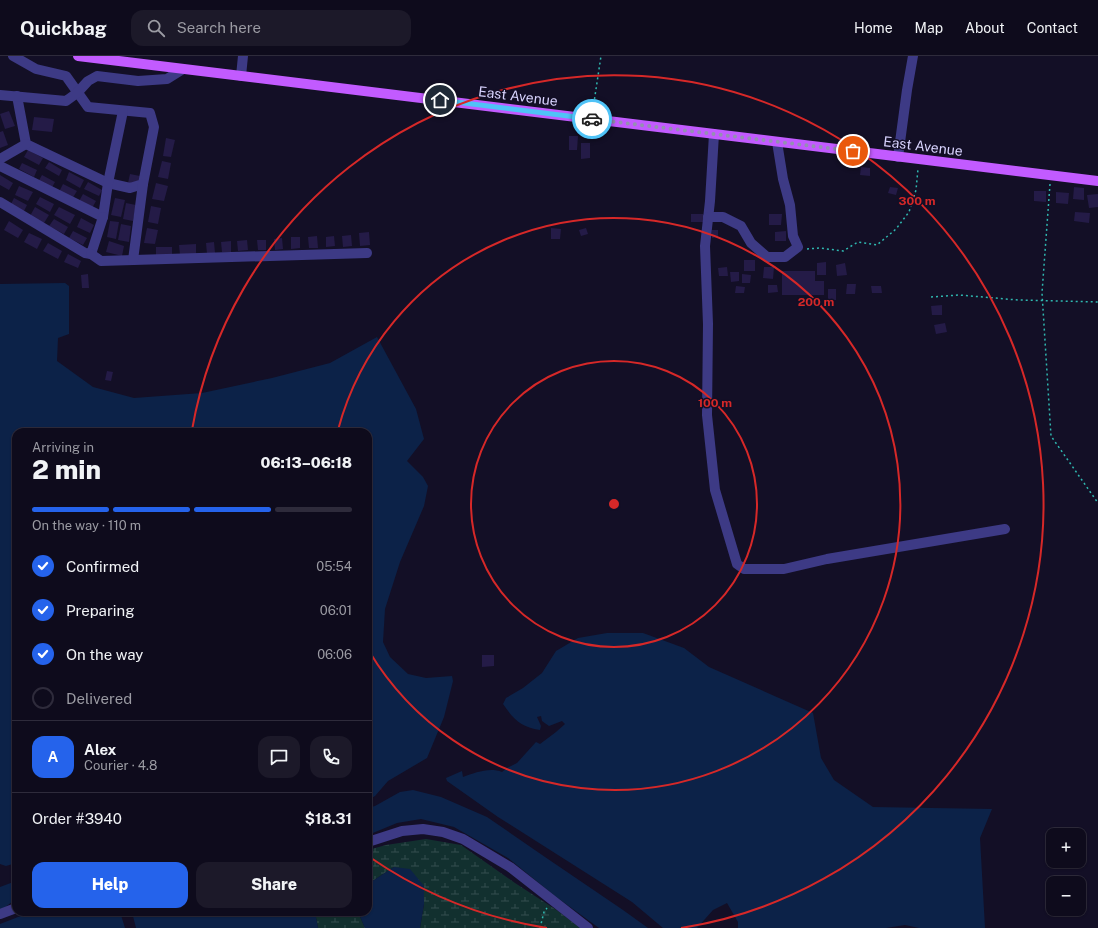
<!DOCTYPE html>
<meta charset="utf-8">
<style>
body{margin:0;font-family:"Public Sans",sans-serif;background:#1c1929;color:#f1f3f6;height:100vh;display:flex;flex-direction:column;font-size:15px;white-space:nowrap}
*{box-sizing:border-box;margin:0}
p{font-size:13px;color:#9b9ba3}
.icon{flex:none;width:22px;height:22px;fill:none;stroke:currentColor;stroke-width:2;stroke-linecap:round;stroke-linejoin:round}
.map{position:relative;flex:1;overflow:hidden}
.sheet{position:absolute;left:12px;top:372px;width:360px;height:488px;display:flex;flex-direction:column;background:#0e0b1c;border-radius:12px;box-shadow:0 1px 3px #0004,0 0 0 1px #2e2b3b}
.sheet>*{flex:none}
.buttons{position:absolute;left:1046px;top:772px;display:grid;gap:8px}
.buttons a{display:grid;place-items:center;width:40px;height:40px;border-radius:8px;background:#0e0b1c;box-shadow:0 1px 3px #0004,0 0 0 1px #2e2b3b;font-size:20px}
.pin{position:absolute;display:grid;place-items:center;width:34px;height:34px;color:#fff;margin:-17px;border:2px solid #fff;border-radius:50%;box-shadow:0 1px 4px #0007}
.courier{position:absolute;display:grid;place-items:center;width:40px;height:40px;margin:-20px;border:3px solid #4fc3f7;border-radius:50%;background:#fff;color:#222;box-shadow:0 1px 5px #0007}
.summary em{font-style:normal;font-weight:800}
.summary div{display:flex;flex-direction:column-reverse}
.summary{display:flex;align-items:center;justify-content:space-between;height:68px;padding:0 20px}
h1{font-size:26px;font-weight:800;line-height:30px}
.bar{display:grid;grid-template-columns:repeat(4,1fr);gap:6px 4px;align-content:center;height:48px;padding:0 20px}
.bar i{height:5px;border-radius:3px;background:#2e2b3b}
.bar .active{background:#2563eb}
.bar p{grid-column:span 4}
.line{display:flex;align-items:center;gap:10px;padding:0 20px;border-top:1px solid #2e2b3b}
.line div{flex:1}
.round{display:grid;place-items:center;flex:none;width:42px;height:42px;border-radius:12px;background:#1c1929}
ol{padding:0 20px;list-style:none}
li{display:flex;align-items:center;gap:12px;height:44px}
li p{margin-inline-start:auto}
li .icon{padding:4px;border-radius:50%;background:#2563eb;color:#fff;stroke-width:4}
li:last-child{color:#9b9ba3}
li i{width:22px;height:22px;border:2px solid #2e2b3b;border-radius:50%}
.cta{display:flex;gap:8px;margin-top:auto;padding:8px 20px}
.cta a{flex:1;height:46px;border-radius:12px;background:#2563eb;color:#fff;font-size:16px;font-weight:800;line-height:46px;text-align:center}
.cta a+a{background:#1c1929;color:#f1f3f6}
header{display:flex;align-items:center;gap:24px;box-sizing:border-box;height:56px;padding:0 20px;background:#0e0b1c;border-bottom:1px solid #2e2b3b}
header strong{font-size:19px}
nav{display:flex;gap:22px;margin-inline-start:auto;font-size:14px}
.search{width:280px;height:36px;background:#1c1929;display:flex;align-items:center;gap:10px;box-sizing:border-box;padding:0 14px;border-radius:12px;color:#9b9ba3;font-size:15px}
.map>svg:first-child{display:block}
.wetland{fill:url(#wetland-marsh)}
.water{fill:#0c2248}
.building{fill:#241b47}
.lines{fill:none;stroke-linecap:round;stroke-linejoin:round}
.path{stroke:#2fb8b0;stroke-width:1.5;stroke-dasharray:2 3;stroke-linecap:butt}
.street{stroke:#3d3a85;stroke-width:10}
.primary{stroke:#c25bff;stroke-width:10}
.done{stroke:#948fb3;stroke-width:4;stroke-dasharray:0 7.2}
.route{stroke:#4fc3f7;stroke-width:5}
.ring{fill:none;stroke:#d62828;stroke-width:2}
.labels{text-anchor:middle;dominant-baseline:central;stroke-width:3;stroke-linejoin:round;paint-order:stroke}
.street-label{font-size:14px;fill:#d9d4ff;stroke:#130f26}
.centre{fill:#d62828;stroke:#130f26;stroke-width:2}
.ring-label{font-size:12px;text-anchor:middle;font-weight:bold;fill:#d62828;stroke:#130f26;stroke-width:3;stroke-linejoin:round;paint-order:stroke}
</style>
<header>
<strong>Quickbag</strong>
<div class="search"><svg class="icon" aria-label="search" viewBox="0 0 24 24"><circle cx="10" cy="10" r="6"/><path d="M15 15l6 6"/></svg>Search here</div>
<nav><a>Home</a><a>Map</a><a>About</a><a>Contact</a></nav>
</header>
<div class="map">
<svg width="1098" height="872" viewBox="0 0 1098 872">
<defs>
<pattern id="wetland-marsh" width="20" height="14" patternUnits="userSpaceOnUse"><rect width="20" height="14" fill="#12302f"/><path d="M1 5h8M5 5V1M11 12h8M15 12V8" fill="none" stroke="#344d4e"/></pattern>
</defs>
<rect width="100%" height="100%" fill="#130f26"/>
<g class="wetland">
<path d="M426,783l35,6 54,38 43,28 22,17h-160l4,-24 -30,-37 -26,17v-34l18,-5z"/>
<path d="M315,856h43l7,16h-47z"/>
</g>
<g class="water">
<path d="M65,227l4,3v48l-11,4 -1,23 36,26 41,11 68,-5 70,-15 58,-15 47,-26 39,72 8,30 -17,22 16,16 5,9 -4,20 -24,56 -15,47 -2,33 7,15 18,17 18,4 26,-2 1,5 -9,36 -17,41 -39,23 -13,15 -7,4v-368h-352v431l-10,3 -6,-2v-580z"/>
<path d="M607,577h36l41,15 25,19 104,46 8,45 13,22 39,27 119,2 -12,29 5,90h-66l-14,-3 -19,3h-148v-6l-11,-19 -14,7 -16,18h-34l-31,-26 -134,-85 -51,-36 -1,-3 16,-7 1,6c12,-4 26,-10 39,-5l5,-4 10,-5 19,-21 4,2 16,-12 9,-8 -3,-3 -13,5 -7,-5 -1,-5 -4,1 4,9 -1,4c-19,-3 -26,-10 -37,-26l3,-6 17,-10 19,-15 14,-22 22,-13z"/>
<path d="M413,734l28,7 46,20 58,40 78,53 25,18h-49l-44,-32 -47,-38 -54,-31 -33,-8 -24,4 -29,12v-27l7,-2 25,-14z"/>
<path d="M394,811l16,2 14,17v18l-4,24h-55l-7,-16h10v-28z"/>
<path d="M16,825v18l-16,12v-24z"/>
<path d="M31,856h89l5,16h-125v-4z"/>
<path d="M132,856h183l3,16h-182z"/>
</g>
<g class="building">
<path d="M9,55l6,15 -10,3 -5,-15z"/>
<path d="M34,61l20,2 -2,13 -20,-2z"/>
<path d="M3,75l5,14 -8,3v-16z"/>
<path d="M569,80h9l-1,14h-8z"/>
<path d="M166,82l9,2 -4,17 -8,-1z"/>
<path d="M581,87h9v15l-9,1z"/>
<path d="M28,94l15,8 -4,7 -15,-8z"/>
<path d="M162,105l9,2 -3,16 -10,-2z"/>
<path d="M49,106l13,8 -3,6 -14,-8z"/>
<path d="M22,107l15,7 -3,7 -15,-8z"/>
<path d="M861,111l9,1v8l-10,-1z"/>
<path d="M69,116l15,8 -4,8 -14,-8z"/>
<path d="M130,118l10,2 -2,9 -10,-2z"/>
<path d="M0,119l13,8 -4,7 -9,-5z"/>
<path d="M42,119l13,7 -4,7 -13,-7z"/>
<path d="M88,126l14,8 -3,6 -15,-7z"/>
<path d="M156,127l12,3 -4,15 -12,-2z"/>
<path d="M63,128l14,7 -5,8 -13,-7z"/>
<path d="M19,130l14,6 -5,9 -13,-6z"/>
<path d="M890,131l8,1 -2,7 -8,-2z"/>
<path d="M1074,131l10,1v12l-11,-1z"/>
<path d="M1034,135h12v11l-12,-1z"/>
<path d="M1056,136l13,1 -1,11 -12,-1z"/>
<path d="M83,138l13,7 -5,9 -13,-7z"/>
<path d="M1098,138v13l-9,1 -2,-13z"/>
<path d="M40,141l14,7 -4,8 -14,-8z"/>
<path d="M14,142l13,7 -4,8 -13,-7z"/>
<path d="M115,142l10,2 -4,17 -10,-2z"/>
<path d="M126,147l10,2 -3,16 -10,-2z"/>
<path d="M151,150l10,2 -3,16 -10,-2z"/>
<path d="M35,151l14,8 -5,8 -14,-7z"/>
<path d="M59,151l16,8 -5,9 -16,-9z"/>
<path d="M1075,156l15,1 -1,10 -15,-2z"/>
<rect x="691" y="158" width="12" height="8"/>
<path d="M769,158h13l-1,11h-12z"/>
<path d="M81,162l13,7 -4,8 -13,-6z"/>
<path d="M54,163l14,8 -4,7 -15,-8z"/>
<path d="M9,165l14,9 -5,8 -14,-8z"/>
<path d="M110,165l9,1 -3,17 -9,-2z"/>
<path d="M121,168l10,2 -2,16 -11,-2z"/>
<path d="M147,172l11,2 -3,14 -11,-1z"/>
<path d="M551,172l10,1 -1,10h-9z"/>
<path d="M586,172l2,6 -7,2 -2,-6z"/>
<path d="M712,174h6v7l-6,1z"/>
<path d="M73,175l14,7 -4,7 -14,-7z"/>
<path d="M786,175v10h-11v-9z"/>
<path d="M369,176l1,13 -10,1 -1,-13z"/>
<path d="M29,177l13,6 -5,10 -13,-7z"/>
<path d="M351,179l1,11 -9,1 -1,-11z"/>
<path d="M317,180l1,12h-9l-1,-11z"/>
<path d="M334,180l1,10 -9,1v-10z"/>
<path d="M291,181h9v11l-9,1z"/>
<path d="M282,182l1,11 -8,1 -1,-11z"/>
<path d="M247,184l1,10 -10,1 -1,-10z"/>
<path d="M257,184h9v10h-8z"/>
<path d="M109,185l15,5 -2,10 -16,-4z"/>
<path d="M231,185v11h-9l-1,-10z"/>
<path d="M214,186l1,11 -8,1 -1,-11z"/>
<path d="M48,187l14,8 -4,8 -15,-8z"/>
<path d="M196,188v10l-16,1 -1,-10z"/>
<rect x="156" y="191" width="16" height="8"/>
<path d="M68,198l13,7 -3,7 -14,-6z"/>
<rect x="744" y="204" width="11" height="11"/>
<path d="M826,206v13h-9v-12z"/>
<path d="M845,207l2,12 -10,1 -1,-11z"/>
<path d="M727,211l1,9h-9l-1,-8z"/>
<path d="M764,211h10l-1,12 -10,-1z"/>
<path d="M782,215h33v10h9v14h-42z"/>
<path d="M730,216h9v9l-8,1z"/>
<path d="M88,218l1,14h-7l-1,-13z"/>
<path d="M742,218l9,1 -1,8h-8z"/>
<path d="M847,228h9l-1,10h-9z"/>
<path d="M768,229h9l1,7 -10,1z"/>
<path d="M736,230l9,1 -1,6h-9z"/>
<path d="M871,230h10l1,7h-10z"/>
<rect x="828" y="233" width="8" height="11"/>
<path d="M942,249v10h-10l-1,-9z"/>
<path d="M945,267l2,9 -11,2 -2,-9z"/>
<path d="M107,315l6,1 -2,9 -6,-1z"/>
<path d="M482,599h12v11l-12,1z"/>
</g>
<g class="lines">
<g class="path">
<path d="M593,53l8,-53"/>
<path d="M1050,128l-8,109 9,143 47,67"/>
<path d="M807,193l13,-1 23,3 15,-9 19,3 19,-16 13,-17 7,-22 2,-21"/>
<path d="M931,241l28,-2 59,5 80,2"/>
<path d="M540,872l4,-16 3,-4"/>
</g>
<g class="street">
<path d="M13,0l23,13 30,7 22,31 62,6 4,14 -11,57 -13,4 -22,-5 -82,-39 -9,-48"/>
<path d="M241,20l2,-20"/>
<path d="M0,39l66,6 11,-8 11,-12 9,-5 41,5 29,-2 16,-10"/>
<path d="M714,78l-4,67 -5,45 3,78 -1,91 8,75 22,74 7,5h40l43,-10 178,-30"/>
<path d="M898,101l9,-67 6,-34"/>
<path d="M0,103l26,-15"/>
<path d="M0,110l103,51 5,-34 15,-72"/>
<path d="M0,146l85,51 6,1 12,-37"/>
<path d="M708,161h15l18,9 10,17 16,14h18l13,-10 -5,-11 -3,-31 -7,-26 -6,-37"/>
<path d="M91,198l10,7 266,-8"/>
<path d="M133,204l10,-76"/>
<path d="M368,786l34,-11 21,-2 20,3 20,7 47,28 78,61"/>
<path d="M0,858l16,-6"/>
</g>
<path class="primary" d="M78,0l1020,125"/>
</g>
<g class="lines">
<path class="done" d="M592,63l261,32"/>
<path class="route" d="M440,44l152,19"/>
</g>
<g class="ring">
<circle cx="614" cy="448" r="143"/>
<path d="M338 374A286 286 0 1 1 369 595"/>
<path d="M547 872A429 429 0 0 1 371 802M192 374A429 429 0 1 1 681 872"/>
</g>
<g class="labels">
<g class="street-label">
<text transform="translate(518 40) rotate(7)">East Avenue</text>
<text transform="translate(923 90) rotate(7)">East Avenue</text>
</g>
</g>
<circle cx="614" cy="448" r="6" class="centre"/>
<g class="ring-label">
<text x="917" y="149">300 m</text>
<text x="816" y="250">200 m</text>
<text x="715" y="351">100 m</text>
</g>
</svg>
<div class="buttons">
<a>+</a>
<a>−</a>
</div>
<div class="pin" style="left:853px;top:95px;background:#ea580c"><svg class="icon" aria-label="bag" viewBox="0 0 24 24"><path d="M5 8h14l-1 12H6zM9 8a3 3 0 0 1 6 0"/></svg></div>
<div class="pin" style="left:440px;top:44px;background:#1f2937"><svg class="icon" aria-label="home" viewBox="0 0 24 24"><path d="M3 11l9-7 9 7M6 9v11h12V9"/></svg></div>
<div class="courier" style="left:592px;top:63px"><svg class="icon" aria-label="car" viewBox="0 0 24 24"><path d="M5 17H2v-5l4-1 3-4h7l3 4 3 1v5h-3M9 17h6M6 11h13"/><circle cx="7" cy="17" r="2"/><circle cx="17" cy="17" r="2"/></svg></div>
<section class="sheet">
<div class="summary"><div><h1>2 min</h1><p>Arriving in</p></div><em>06:13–06:18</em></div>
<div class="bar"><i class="active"></i><i class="active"></i><i class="active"></i><i></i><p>On the way · 110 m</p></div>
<ol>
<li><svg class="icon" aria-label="check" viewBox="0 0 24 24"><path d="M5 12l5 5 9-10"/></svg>Confirmed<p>05:54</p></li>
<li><svg class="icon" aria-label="check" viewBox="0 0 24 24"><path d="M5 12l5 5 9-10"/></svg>Preparing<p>06:01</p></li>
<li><svg class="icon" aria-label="check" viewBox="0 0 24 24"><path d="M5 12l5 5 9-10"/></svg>On the way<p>06:06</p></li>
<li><i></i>Delivered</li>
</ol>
<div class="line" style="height:72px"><b class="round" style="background:#2563eb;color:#fff">A</b><div><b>Alex</b><p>Courier · 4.8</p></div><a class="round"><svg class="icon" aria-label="chat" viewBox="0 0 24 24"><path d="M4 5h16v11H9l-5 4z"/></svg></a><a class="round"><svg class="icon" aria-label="phone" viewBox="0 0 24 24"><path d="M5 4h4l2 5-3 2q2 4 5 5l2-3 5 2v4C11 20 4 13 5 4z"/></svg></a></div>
<div class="line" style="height:52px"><div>Order #3940</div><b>$18.31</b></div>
<div class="cta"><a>Help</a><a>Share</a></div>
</section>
</div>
